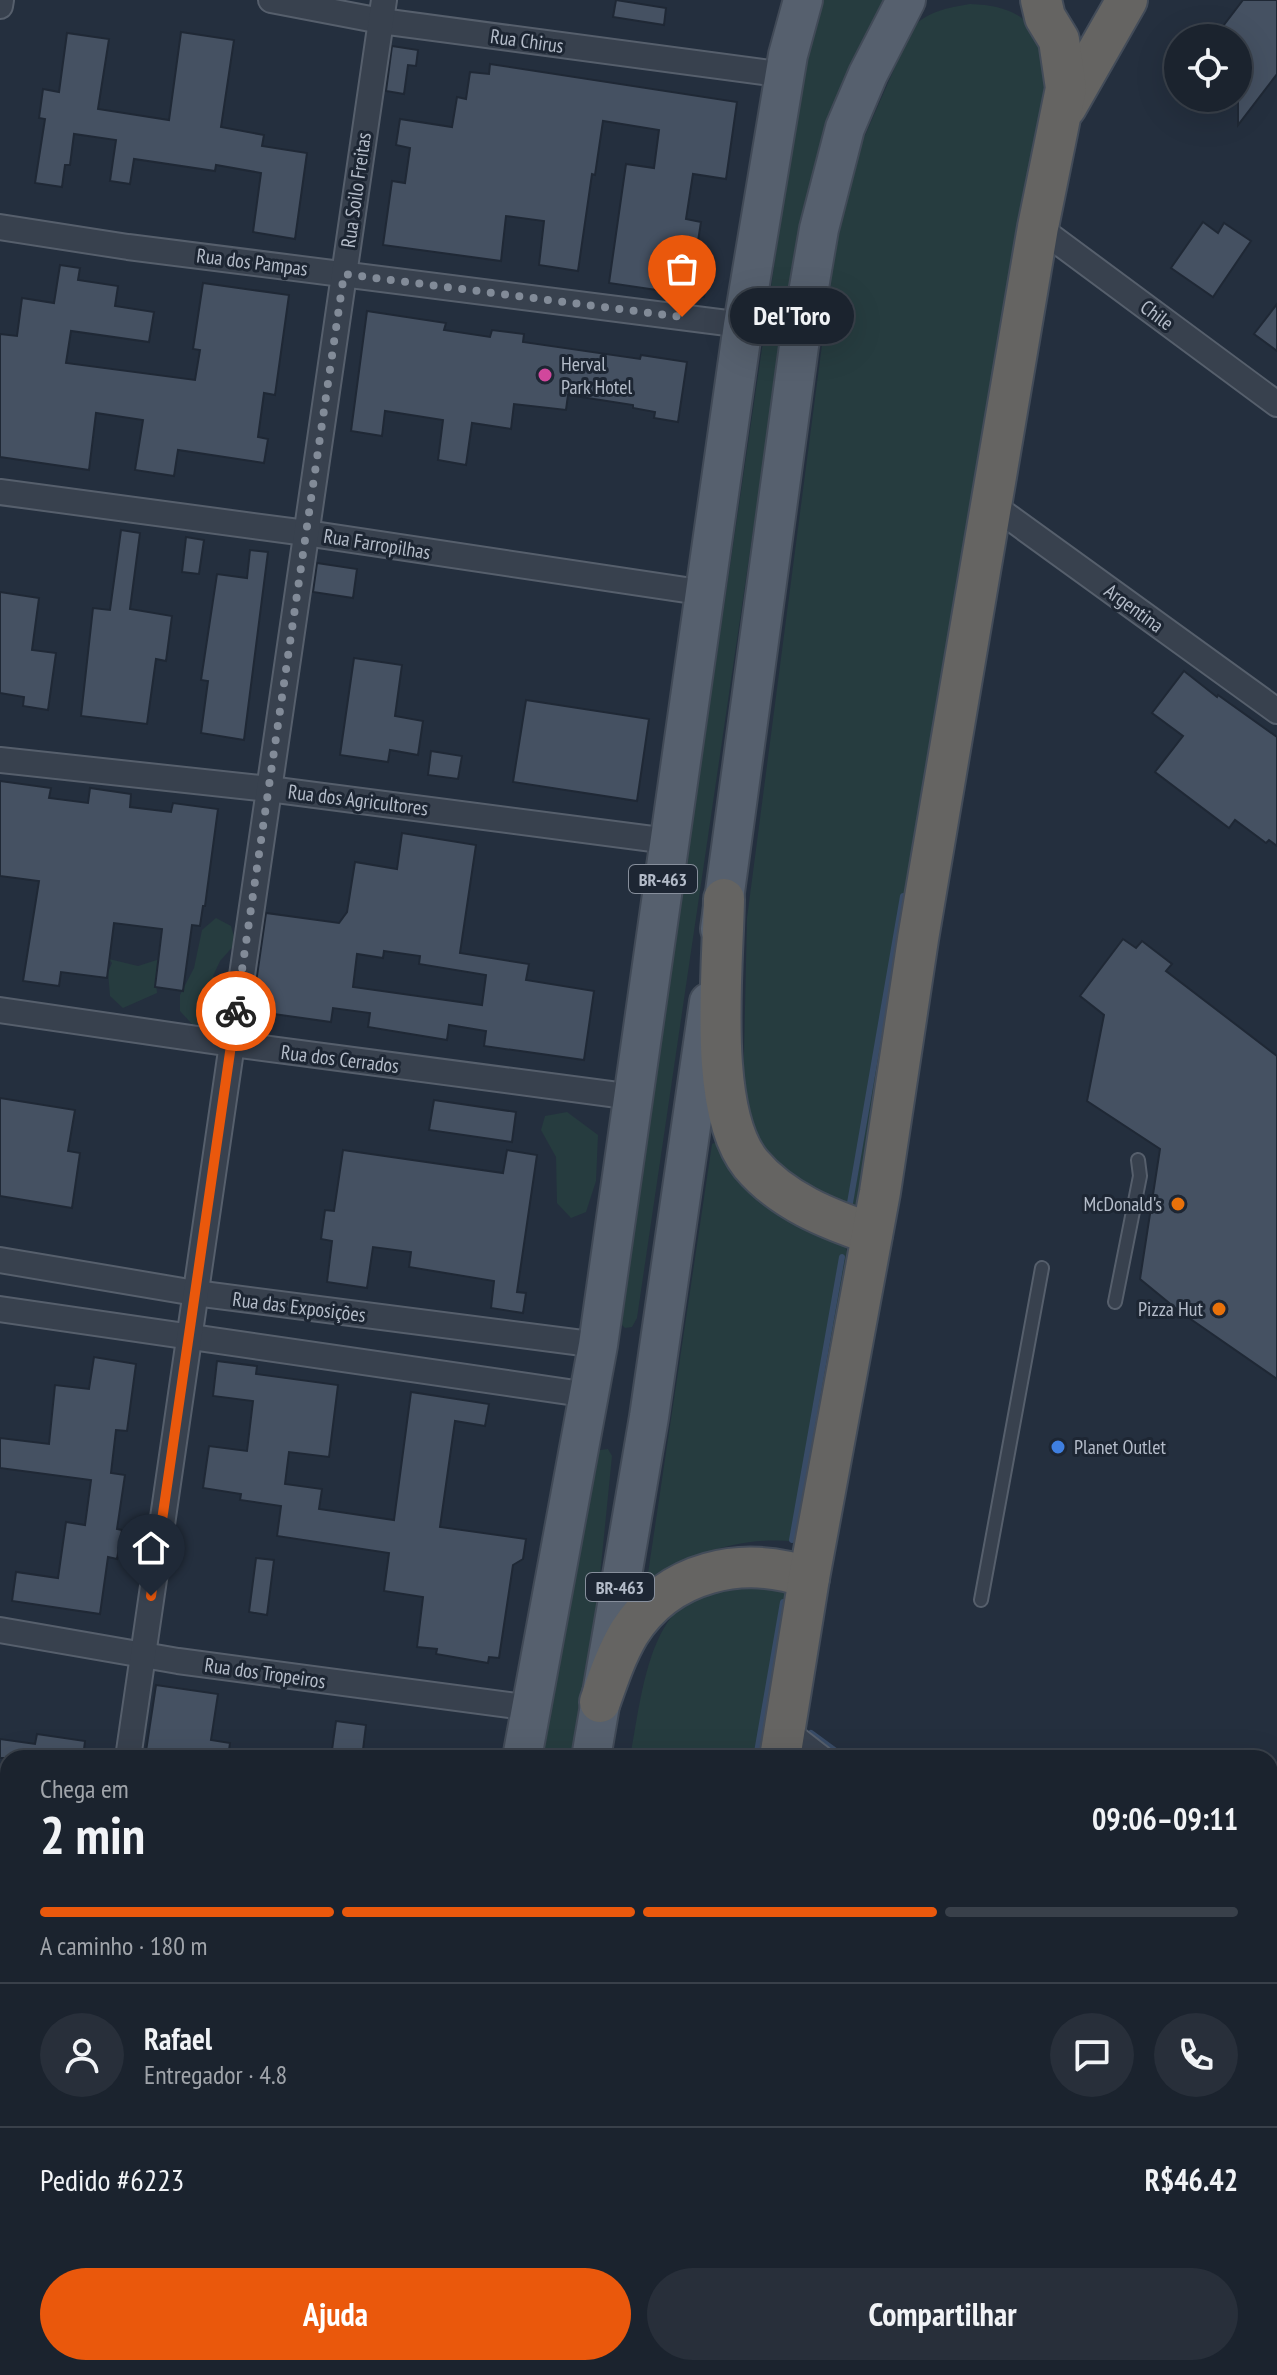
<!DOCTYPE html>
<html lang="pt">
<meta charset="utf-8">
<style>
body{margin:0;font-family:"PT Sans Narrow",sans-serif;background:#282f3a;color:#f1f3f6;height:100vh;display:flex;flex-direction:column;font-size:30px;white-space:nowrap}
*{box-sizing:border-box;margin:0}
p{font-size:26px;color:#a0a4aa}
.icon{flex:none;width:44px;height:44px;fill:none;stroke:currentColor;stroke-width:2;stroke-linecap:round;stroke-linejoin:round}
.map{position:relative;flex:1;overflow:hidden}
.details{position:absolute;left:0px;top:1750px;width:1278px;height:626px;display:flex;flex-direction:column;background:#1b232e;border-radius:24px 24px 0 0;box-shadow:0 8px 32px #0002,0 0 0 2px #39404a}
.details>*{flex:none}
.fabs{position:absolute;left:1164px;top:24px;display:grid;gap:16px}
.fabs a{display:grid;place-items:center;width:88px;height:88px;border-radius:50%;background:#1b232e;box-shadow:0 8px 32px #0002,0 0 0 2px #39404a;font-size:40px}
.pin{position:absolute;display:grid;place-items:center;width:68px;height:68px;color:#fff;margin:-82px -34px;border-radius:50% 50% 50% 0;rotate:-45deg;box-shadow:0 0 8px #0007}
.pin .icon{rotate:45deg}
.courier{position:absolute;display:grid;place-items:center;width:80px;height:80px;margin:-40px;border:6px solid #ea580c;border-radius:50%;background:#fff;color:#222;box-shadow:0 2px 10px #0007}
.bubble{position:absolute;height:56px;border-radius:28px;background:#1b232e;box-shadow:0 8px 32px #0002,0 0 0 2px #39404a;font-size:26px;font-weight:800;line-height:56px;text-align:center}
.headline em{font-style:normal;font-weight:800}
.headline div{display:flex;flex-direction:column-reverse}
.headline{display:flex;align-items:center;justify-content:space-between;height:136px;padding:0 40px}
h1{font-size:52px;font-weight:800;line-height:60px}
.bar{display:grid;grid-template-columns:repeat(4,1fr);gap:12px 8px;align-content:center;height:96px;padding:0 40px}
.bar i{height:10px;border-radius:6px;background:#39404a}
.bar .on{background:#ea580c}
.bar p{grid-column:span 4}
.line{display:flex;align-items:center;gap:20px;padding:0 40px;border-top:2px solid #39404a}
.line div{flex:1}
.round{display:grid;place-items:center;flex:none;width:84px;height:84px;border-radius:42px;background:#282f3a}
.cta{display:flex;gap:16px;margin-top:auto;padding:16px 40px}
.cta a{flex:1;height:92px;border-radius:48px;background:#ea580c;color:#fff;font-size:32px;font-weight:800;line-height:92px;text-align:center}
.cta a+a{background:#282f3a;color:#f1f3f6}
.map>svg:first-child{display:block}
.green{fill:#263c3f}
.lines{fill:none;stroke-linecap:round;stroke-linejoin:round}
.stream{stroke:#394c67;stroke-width:6}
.building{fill:#455162;stroke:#1f2835;stroke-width:2;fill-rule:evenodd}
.service-casing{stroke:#565f6c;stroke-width:16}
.minor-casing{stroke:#565f6c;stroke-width:28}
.primary-casing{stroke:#414a57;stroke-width:42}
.trunk-casing{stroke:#434c59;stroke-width:44}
.service{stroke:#38414e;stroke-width:12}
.minor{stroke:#38414e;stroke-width:24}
.primary{stroke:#56606e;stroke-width:38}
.trunk{stroke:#656462;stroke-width:40}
.done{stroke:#828b98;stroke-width:8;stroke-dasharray:0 14.4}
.route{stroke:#ea580c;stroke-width:10}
.hotel-dot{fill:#d1479c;stroke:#1d2633;stroke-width:3}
.food-dot{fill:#e8710a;stroke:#1d2633;stroke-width:3}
.shop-dot{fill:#3f7fe0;stroke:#1d2633;stroke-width:3}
.labels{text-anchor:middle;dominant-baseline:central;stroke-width:6;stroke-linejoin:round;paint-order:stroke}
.shield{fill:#1d2633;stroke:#878f9c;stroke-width:2}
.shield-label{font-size:18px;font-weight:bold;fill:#b4bcc9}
.street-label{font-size:20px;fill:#b4bcc9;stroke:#1d2633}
.poi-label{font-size:20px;fill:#b4bcc9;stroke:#1d2633;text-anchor:start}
</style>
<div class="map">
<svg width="1277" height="2375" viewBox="0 0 1277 2375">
<rect width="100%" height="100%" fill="#242f3e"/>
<g class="green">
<path d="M823,0h64l-66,158 -27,95 -157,1065 -5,9 -7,1 -5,-5v-9l181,-1231z"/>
<path d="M970,4c54,2 73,23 79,76l-186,1119 -16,10 -15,-3 -74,-55 -15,-54 4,-179 84,-642 21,-111 60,-137c16,-17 35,-20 58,-24z"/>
<path d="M216,918l15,8 5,17 -16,18 -7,15 19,27 -1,12 -21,10 -18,-1 -12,-13v-16l14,-27 8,-38z"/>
<path d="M109,959l29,7 22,-7 10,6 -14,16 1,12 -34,15 -13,-12 -2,-24 4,-9z"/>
<path d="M567,1112l31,23 -2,46 -10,31 -15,6 -14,-15 -1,-46 -15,-27 4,-14z"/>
<path d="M716,1142l122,97 7,7 6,16 -54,280c-52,-7 -106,12 -150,38l65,-436z"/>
<path d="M608,1449l4,7 -15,150 -22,152h-33l54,-304 4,-4z"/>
<path d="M740,1581l45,11 4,20 -26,146h-133c9,-45 15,-121 52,-152 16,-14 39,-18 58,-25z"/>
<path d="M435,2368h48l-1,7h-48z"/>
</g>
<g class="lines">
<g class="stream">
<path d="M850,1203l53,-307"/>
<path d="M792,1540l50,-283"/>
<path d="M811,1733l34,25"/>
<path d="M756,1758l27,-156"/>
<path d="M1270,2076l7,6"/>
<path d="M0,2370l38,5"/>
<path d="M649,2375l1,-7"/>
</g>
</g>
<g class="building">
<path d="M616,0l50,8 -2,17 -51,-8z"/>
<path d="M1243,0h34v74l-39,51v-87h-24z"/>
<path d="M181,32l53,8 -13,87 43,8 -2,11 45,7 -12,86 -42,-7 8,-59 -45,-8 -1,6 -81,-12 -4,25 -20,-3 6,-41 -42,-6 -4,31h-5l-3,22 -27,-4 10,-64 -6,-1 4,-29 16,3 8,-59 42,6 -11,70 71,11z"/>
<path d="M392,46l26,4 -2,16 -8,-1 -4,29 -18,-3z"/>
<path d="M490,64l247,38 -11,77 -33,-5 -7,45 15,3 -5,32 13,1 -5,42 -95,-14 17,-119 28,4 5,-38 -56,-9 -8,54 -3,-1 -14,97 -39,-6 5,-44 -38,-5 -5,45 -118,-16 9,-64 13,2 5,-35 -14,-3 4,-26 52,8 5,-30 9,2 4,-27 19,2z"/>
<path d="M1203,222l15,11 6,-10 27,18 -38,56 -42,-29z"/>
<path d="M60,265l20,3 -2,12 40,6 -3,20 39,6 -5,30 -78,-11 -5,32 129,17 5,-30 -7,-1 10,-66 86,12 -14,100 -11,-2 -6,44 10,2 -4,24 -86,-13 -4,26 -39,-6 8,-50 -47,-7 -7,57 -89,-13v-123l17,2 5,-38 32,5z"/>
<path d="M1277,304v47l-23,-17z"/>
<path d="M367,311l79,12 -2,7 46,7 2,-7 32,4 -1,8 117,17 1,-4 46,7 -9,60 -24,-4 1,-6 -22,-4v-3l-65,-10 -2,15 -52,-6 -3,25 -39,-6 -6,42 -28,-5 5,-40 -58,-9 -3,25 -31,-5z"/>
<path d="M121,530l19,3 -10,76 42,7 -6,45 -10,-2 -9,65 -66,-8 12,-108 17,2z"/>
<path d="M186,537l18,3 -5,34 -17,-2z"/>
<path d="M250,550l18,2 -24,188 -43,-7 7,-52 -7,-1 16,-106 30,4z"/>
<path d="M317,563l40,6 -4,29 -40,-6z"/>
<path d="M0,592l39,6 -7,52 24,3 -8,57 -25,-4 1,-9 -24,-4z"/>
<path d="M354,658l48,7 -7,51 28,5 -5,34 -28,-5 -2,12 -48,-7z"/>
<path d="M1184,671l33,26 1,-2 59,42v109l-8,-6 -3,3 -31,-23 -6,8 -74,-56 28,-36 -31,-23z"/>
<path d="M526,700l123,19 -12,82 -124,-19z"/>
<path d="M431,751l31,5 -4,23 -30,-4z"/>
<path d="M0,781l51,7 -2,10 39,5 2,-15 41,6 -1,13 41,5 2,-9 45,6 -13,97h-2l-3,20 -8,-1 -9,66 -28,-4 7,-58 -48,-6 -7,55 -46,-6 -2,14 -36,-5 16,-100 -39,-5z"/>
<path d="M402,833l74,12 -16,108 69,11 -3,16 68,11 -10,69 -100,-14 2,-15 -37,-6 -2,15 -79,-13 2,-14 -37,-5 -2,14 -79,-11 14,-98 73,10 8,-11 8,-50 42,7zM384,951l36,5 -1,8 67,11 -4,30 -129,-18 4,-33 26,4z"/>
<path d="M1123,939l13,9 6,-7 30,23 -6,7 111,85v323l-98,-68 -39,-32 20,-130 -73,-48 17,-86 -24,-19z"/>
<path d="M0,1098l75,12 -7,41 12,2 -8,55 -72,-12z"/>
<path d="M434,1100l82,12 -4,30 -83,-12z"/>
<path d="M343,1150l160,23 4,-23 30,5 -20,137 9,1 -3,20 -32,-5 3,-27 -85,-14 2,-15 -38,-5 -6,41 -40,-6 5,-41 -11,-2 4,-29 9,1z"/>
<path d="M94,1357l42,7 -9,67 -11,-1 -5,43 14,2 -8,54 5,1 -5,29 -9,-2 -8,57 -88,-13 4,-29 42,6 8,-56 19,3 6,-45 -91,-12v-30l49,6 6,-59 34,4z"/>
<path d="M217,1361l40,5 -1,8 82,11 -9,72 -40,-5 -4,32 37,5 -3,20 75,11 17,-128 78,12 -4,22 -30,-5 -15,106 86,12 -3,20 -10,6 -14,93 -10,-1 -1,6 -52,-9 1,-5 -20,-2 6,-50 -39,-6 5,-38 -112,-17 4,-30 -41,-6 1,-6 -38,-6 6,-42 38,5 6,-50 -40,-5z"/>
<path d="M256,1558l18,2 -7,55 -18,-3z"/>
<path d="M156,1685l62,9 -7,46 19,3 -2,15h-36l-46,-7z"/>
<path d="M336,1721l30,4 -4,33 -31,-1z"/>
<path d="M37,1734l48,7 -2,17h-83v-19l35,5z"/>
</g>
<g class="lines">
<g class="service-casing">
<g id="service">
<path d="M1115,1302l25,-126 -2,-16"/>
<path d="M981,1600l61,-332"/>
<path d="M0,2330l8,1"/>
<path d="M313,2368l28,7"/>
</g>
</g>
<g class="minor-casing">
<g id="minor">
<path d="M271,0l110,21 404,54"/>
<path d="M0,6l1,-6"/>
<path d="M0,227l128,20 615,78"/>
<path d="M1038,227l239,177"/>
<path d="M0,492l306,41 400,60"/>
<path d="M991,504l286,207"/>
<path d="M0,760l269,29 399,52"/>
<path d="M0,1010l232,34 401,53"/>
<path d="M0,1260l195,33 403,52"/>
<path d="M0,1309l589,86"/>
<path d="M0,1630l178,31 353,47"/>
<path d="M785,1730l36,28"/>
<path d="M128,1758l256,-1758"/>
<path d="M0,1895l8,1"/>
<path d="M1270,2103l7,6"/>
<path d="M837,2368l10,7"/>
<path d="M1206,2368l9,7"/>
<path d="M1251,2368l10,7"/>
</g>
</g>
<g class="primary-casing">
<g id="primary">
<path d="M720,929l79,-583 20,-117 26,-101 23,-54 38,-74"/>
<path d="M522,1758l76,-413 145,-1020 45,-270 15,-55"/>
<path d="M591,1758l58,-341 60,-415"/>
<path d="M407,2375l2,-7"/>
<path d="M499,2375v-7"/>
</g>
</g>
<g class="trunk-casing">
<g id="trunk">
<path d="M1066,107l61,-107"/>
<path d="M724,899c-1,69 -17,211 27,265 31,37 77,55 121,70"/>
<path d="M600,1702c8,-23 16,-47 29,-69 39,-62 114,-79 180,-55"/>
<path d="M780,1758l29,-180 71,-386 38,-253 120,-712 28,-139 -7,-48 -14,-23 -4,-17"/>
<path d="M678,2375l1,-7"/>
</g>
</g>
<use href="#service" class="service"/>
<use href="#minor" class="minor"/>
<use href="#primary" class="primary"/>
<use href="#trunk" class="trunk"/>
</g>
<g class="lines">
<path class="done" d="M236,1011l108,-737 338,43"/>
<path class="route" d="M151,1596l85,-585"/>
</g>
<circle class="hotel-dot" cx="545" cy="375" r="8"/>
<g class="food-dot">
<circle cx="1178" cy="1204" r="8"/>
<circle cx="1219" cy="1309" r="8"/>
</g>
<circle class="shop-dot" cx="1058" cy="1447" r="8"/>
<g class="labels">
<g class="shield">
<rect x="629" y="865" width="68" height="28" rx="6"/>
<rect x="586" y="1573" width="68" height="28" rx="6"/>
</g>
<g class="shield-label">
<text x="663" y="879">BR-463</text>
<text x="620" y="1587">BR-463</text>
</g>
<g class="street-label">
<text transform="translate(527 41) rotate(8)">Rua Chirus</text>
<text transform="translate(356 190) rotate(-82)">Rua Soilo Freitas</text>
<text transform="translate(252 262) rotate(7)">Rua dos Pampas</text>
<text transform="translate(1157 315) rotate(37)">Chile</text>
<text transform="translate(377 544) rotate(9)">Rua Farropilhas</text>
<text transform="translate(1134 608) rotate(36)">Argentina</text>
<text transform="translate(358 800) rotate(7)">Rua dos Agricultores</text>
<text transform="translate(340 1059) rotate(7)">Rua dos Cerrados</text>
<text transform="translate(299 1307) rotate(7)">Rua das Exposições</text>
<text transform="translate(265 1673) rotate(8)">Rua dos Tropeiros</text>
</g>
<g class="poi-label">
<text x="561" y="364">Herval<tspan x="561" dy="23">Park Hotel</tspan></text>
<text x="1162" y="1204" text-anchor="end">McDonald's</text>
<text x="1203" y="1309" text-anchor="end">Pizza Hut</text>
<text x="1074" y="1447">Planet Outlet</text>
</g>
</g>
</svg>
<div class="fabs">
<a><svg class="icon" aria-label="locate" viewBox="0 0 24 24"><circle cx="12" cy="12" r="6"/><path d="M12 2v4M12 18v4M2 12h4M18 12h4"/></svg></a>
</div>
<div class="pin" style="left:682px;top:317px;background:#ea580c"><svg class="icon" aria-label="bag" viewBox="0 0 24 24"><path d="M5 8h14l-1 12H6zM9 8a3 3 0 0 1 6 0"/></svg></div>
<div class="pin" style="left:151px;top:1596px;background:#1f2937"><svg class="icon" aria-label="home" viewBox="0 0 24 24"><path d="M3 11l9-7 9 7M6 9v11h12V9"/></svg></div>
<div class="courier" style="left:236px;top:1011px"><svg class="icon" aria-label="bike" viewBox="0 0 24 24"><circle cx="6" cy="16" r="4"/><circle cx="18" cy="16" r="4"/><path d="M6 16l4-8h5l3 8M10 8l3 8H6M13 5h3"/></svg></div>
<div class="bubble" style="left:730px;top:288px;width:124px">Del'Toro</div>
<section class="details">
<div class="headline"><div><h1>2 min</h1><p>Chega em</p></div><em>09:06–09:11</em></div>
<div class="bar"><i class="on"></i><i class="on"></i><i class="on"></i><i></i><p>A caminho · 180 m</p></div>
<div class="line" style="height:144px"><a class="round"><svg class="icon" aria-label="person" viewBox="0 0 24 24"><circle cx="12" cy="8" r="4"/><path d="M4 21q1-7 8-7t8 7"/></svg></a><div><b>Rafael</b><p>Entregador · 4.8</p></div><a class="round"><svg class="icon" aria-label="chat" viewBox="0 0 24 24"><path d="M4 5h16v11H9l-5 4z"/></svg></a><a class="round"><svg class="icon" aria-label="phone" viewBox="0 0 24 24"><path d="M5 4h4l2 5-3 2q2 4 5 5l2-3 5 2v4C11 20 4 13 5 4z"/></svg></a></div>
<div class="line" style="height:104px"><div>Pedido #6223</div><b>R$46.42</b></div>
<div class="cta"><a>Ajuda</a><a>Compartilhar</a></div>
</section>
</div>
